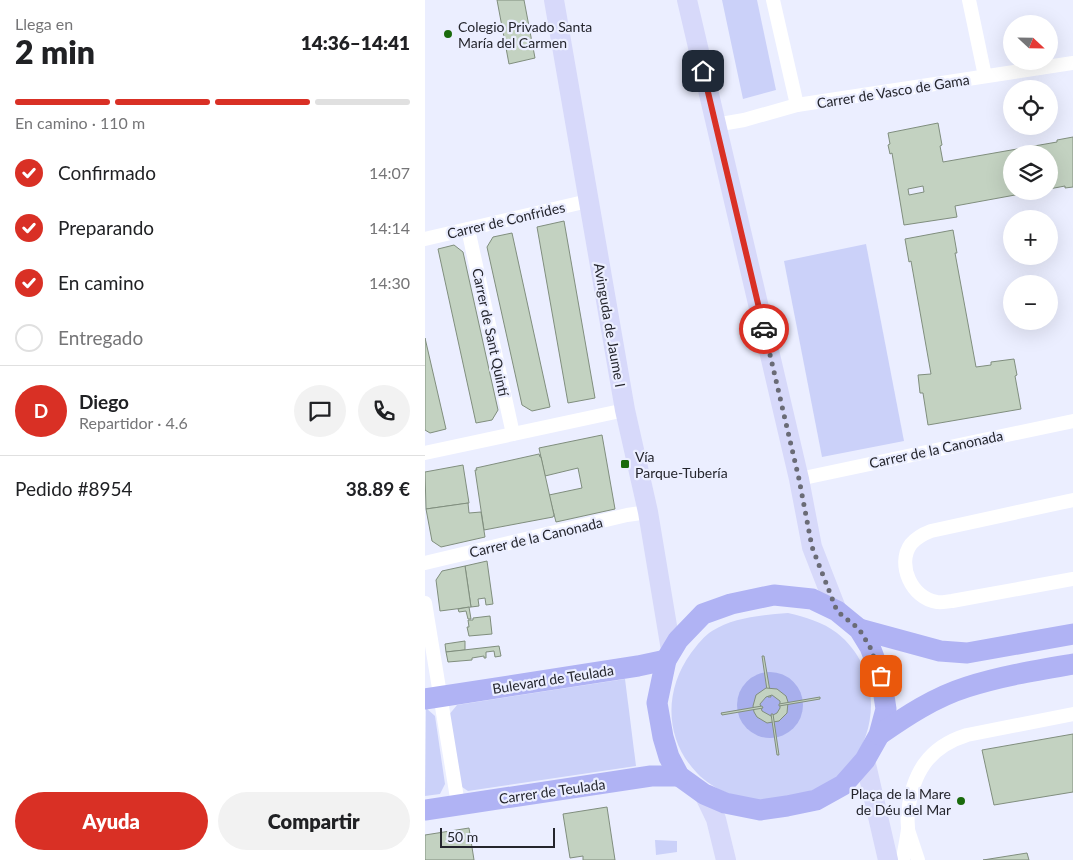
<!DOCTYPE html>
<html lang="es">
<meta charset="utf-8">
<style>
body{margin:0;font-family:Lato,sans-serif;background:#f2f2f2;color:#202124;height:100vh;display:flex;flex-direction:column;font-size:19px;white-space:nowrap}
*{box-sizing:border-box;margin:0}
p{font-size:16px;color:#757577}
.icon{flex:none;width:28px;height:28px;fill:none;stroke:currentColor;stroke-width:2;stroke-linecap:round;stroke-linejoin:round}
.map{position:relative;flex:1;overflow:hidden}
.side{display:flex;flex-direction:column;background:#fff;width:425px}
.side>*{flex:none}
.needle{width:32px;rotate:112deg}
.buttons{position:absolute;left:578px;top:15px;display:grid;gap:10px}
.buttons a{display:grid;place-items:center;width:55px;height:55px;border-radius:50%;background:#fff;box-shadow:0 5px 20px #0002;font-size:25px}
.scale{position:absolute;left:15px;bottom:12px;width:115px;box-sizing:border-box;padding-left:5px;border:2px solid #24252d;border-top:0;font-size:14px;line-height:18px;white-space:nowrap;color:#24252d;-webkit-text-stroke:4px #ebeeff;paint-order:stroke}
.pin{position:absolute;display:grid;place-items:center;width:42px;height:42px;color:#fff;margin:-21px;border-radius:10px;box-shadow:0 2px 8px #0006}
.courier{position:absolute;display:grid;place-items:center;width:50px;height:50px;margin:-25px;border:4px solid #d93025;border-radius:50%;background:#fff;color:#222;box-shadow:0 1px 6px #0007}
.summary em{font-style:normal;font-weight:800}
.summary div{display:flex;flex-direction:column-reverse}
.summary{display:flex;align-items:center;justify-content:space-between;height:85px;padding:0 15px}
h1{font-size:32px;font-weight:800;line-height:38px}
.bar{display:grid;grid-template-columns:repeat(4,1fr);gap:8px 5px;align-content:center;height:60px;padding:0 15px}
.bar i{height:6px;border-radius:4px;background:#e0e0e0}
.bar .on{background:#d93025}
.bar p{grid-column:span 4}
.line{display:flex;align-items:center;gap:12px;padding:0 15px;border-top:1px solid #e0e0e0}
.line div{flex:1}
.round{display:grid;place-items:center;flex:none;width:52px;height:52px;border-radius:26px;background:#f2f2f2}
ol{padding:0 15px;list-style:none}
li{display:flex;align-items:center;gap:15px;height:55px}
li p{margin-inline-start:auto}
li .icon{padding:5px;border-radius:50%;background:#d93025;color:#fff;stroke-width:4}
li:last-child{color:#757577}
li i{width:28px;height:28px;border:2px solid #e0e0e0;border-radius:50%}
.action{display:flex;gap:10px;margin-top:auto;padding:10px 15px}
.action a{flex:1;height:58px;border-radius:30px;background:#d93025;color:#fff;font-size:20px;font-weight:800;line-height:58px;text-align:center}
.action a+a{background:#f2f2f2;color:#202124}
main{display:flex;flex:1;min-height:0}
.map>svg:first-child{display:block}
.green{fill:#cbd1f9}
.water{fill:#a8afed}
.building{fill:#c3d2c1;stroke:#808e7e;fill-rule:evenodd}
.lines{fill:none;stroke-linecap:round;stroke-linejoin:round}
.street{stroke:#fff;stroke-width:14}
.secondary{stroke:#d7d9fa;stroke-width:20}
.primary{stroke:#b0b3f4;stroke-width:21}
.done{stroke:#6a6b76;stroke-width:5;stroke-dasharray:0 9}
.route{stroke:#d93025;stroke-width:6}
.poi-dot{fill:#196a0c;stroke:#ebeeff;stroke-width:2}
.labels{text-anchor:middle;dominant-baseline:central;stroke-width:4.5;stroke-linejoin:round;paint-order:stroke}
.poi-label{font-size:14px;fill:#24252d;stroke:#ebeeff;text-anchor:start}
.street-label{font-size:14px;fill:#24252d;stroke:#ebeeff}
</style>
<main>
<section class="side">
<div class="summary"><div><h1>2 min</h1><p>Llega en</p></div><em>14:36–14:41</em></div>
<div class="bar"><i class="on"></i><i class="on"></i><i class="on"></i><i></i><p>En camino · 110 m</p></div>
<ol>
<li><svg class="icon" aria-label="check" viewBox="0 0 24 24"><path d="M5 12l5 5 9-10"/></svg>Confirmado<p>14:07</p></li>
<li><svg class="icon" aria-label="check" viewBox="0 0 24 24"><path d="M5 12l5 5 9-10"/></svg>Preparando<p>14:14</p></li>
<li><svg class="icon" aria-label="check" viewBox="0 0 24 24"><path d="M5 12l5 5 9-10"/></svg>En camino<p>14:30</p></li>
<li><i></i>Entregado</li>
</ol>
<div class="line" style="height:90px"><b class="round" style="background:#d93025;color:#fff">D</b><div><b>Diego</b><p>Repartidor · 4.6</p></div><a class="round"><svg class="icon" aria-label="chat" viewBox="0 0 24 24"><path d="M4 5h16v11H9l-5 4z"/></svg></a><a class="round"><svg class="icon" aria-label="phone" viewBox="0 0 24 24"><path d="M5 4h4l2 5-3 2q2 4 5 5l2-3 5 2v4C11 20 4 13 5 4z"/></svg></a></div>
<div class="line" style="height:65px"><div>Pedido #8954</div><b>38.89 €</b></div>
<div class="action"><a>Ayuda</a><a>Compartir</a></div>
</section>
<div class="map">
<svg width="648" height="860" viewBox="0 0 648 860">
<rect width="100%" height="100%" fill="#ebeeff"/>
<g class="green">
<path d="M297,0h35l19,90 -33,9z"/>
<path d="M441,244l38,197 -82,16 -38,-196z"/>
<path d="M363,613c17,4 35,9 49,20 46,36 45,109 -1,145 -17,13 -39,17 -59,20 -28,5 -60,-4 -80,-25 -33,-34 -33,-83 -6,-120 6,-8 13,-17 21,-22 22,-14 51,-16 76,-18z"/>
<path d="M200,679l11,87 -168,25 -9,-6 -11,-69 9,-11z"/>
<path d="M1,708l9,8 10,68 -5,10 -15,2z"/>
<path d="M230,840l22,1v11l-21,3z"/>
</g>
<circle class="water" cx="345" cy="705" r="33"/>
<g class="building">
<path d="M72,0h27l11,58 -26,6z"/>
<path d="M513,123l4,22 -2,1 3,16 114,-20v-2l16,-3v50l-8,1v-2l-16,3v-35h-38v37h26l-82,15 2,11 -53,8 -12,-72 -2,1 -2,-9 2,-1 -2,-11zM498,186l1,6 -15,3 -1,-6z"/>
<path d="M139,221l31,177 -27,5 -31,-176z"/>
<path d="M528,230l4,23h-2l21,114 15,-2v-3l23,-3 3,16 -2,1 6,33 -93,16 -5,-32h-3l-2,-18 13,-1 -20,-113 -2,1 -4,-23z"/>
<path d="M87,233l38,174 -18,4 -10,-6 -35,-158 6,-10z"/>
<path d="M29,245l9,7 35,158 -6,10 -16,3 -38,-174z"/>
<path d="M0,338l21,91 -16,4 -5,-3z"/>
<path d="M177,435l13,74 -59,13 -7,-27 33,-7 -4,-20 -33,8 -6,-28z"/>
<path d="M114,454l1,3h1l13,58 -1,2 -69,13 -9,-60h2l-1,-2z"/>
<path d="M38,465l6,38 -43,6 -1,-37z"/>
<path d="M43,503l1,10 12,-1 4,25 -44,10 -9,-6 -6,-32z"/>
<path d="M62,561l6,43 -7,1 -1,-7 -7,1 1,7 -8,1 -6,-41z"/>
<path d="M40,566l6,41 -31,4 -4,-31 6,-9z"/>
<path d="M44,607l2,12h-3l-2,-8 -7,1 -1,-3z"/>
<path d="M65,616l2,18 -23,2 -2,-9h2l-1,-7h5v-2z"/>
<path d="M40,641v9l-19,2 -1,-8z"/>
<path d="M74,646l2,10 -6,1 -1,-6 -8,1v6h-2v-2l-12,2v2l-24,2 -2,-10z"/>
<path d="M337,656h2l7,41h-3z"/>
<path d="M341,688l11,1 9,7 2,6 -1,11 -8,8 -12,2 -10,-6 -3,-5 -1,-6 3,-11zM347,695l8,6v7l-3,5 -6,3 -9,-5 -2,-7 6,-7z"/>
<path d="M395,697v2l-41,7v-2z"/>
<path d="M337,706l1,2 -41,7 -1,-2z"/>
<path d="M346,714h2l6,41h-2z"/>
<path d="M648,734v58l-79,13 -12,-55z"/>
<path d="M182,807l8,53h-32v-4l-13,2 -7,-44z"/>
<path d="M44,828l5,32h-49v-25z"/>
<path d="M602,853l2,7h-46z"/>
</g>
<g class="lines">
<g class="street">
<path d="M348,0l24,105"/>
<path d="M544,0l16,76"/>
<path d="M290,125l29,-5 53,-15 276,-42"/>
<path d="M43,229l45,205"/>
<path d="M0,239l163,-38"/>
<path d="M0,453l200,-43"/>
<path d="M374,479l274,-58"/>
<path d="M648,500l-142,31c-8,3 -14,6 -20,13 -15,20 1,55 26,58 5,1 11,-1 15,-1l121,-22"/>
<path d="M0,563l202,-48 21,-3"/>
<path d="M0,603l33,201"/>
<path d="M483,830l10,30"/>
<path d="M478,860c1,-10 4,-21 5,-31 0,-5 -1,-10 0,-16 4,-39 20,-66 59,-78l106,-21"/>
</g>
<g class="secondary">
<path d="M129,0l71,410 23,102 23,138"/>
<path d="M262,0l112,479 13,68 25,64"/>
<path d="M440,760l23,100"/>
<path d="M279,794l12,25 10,41"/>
</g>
<g class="primary">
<path d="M349,595l38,4 25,12 22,18 11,18 11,29 5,33 -7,26 -14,25 -22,25 -27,15 -29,6 -27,4 -35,-7 -21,-9 -25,-18 -10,-19 -6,-20 -6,-34 9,-43 12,-20 25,-26 28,-10z"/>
<path d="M434,629l81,22 27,2 106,-19"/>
<path d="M0,699l213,-33 28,-6"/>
<path d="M454,735c27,-19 56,-38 88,-48 34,-11 71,-17 106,-23"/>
<path d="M0,810l226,-34h28"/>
</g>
</g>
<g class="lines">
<path class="done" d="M339,329l35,150 13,68 25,64 22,18 11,18 11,29"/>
<path class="route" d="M278,71l61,258"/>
</g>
<g class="poi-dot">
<circle cx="23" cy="34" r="5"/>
<rect x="195" y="459" width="10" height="10" rx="2.5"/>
<circle cx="536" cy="801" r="5"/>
</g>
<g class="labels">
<g class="poi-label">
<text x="33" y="26">Colegio Privado Santa<tspan x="33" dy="16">María del Carmen</tspan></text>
<text x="210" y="456">Vía<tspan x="210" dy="16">Parque-Tubería</tspan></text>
<text x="526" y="793" text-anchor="end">Plaça de la Mare<tspan x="526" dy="16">de Déu del Mar</tspan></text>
</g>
<g class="street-label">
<text transform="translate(468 91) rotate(-9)">Carrer de Vasco de Gama</text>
<text transform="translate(81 220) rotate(-13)">Carrer de Confrides</text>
<text transform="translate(185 325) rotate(80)">Avinguda de Jaume I</text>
<text transform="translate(66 332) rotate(78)">Carrer de Sant Quintí</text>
<text transform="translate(511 449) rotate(-12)">Carrer de la Canonada</text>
<text transform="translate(111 537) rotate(-13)">Carrer de la Canonada</text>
<text transform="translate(128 679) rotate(-9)">Bulevard de Teulada</text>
<text transform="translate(127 791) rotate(-8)">Carrer de Teulada</text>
</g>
</g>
</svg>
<div class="buttons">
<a><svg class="needle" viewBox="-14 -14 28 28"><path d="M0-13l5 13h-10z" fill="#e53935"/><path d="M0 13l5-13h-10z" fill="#757577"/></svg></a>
<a><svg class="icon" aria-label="locate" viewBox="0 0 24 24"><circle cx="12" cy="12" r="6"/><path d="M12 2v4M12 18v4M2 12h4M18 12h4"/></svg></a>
<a><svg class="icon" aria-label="layers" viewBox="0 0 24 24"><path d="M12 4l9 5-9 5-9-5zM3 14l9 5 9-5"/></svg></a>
<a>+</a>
<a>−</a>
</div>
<div class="scale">50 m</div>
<div class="pin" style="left:456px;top:676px;background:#ea580c"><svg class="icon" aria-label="bag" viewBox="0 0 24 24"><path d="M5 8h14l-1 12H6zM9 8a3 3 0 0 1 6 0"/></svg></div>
<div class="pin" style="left:278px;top:71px;background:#1f2937"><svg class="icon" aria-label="home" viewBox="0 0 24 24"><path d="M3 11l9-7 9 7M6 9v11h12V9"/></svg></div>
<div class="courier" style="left:339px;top:329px"><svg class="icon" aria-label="car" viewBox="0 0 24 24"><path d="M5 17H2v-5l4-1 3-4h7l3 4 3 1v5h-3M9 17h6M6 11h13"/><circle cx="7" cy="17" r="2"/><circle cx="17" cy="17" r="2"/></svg></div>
</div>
</main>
